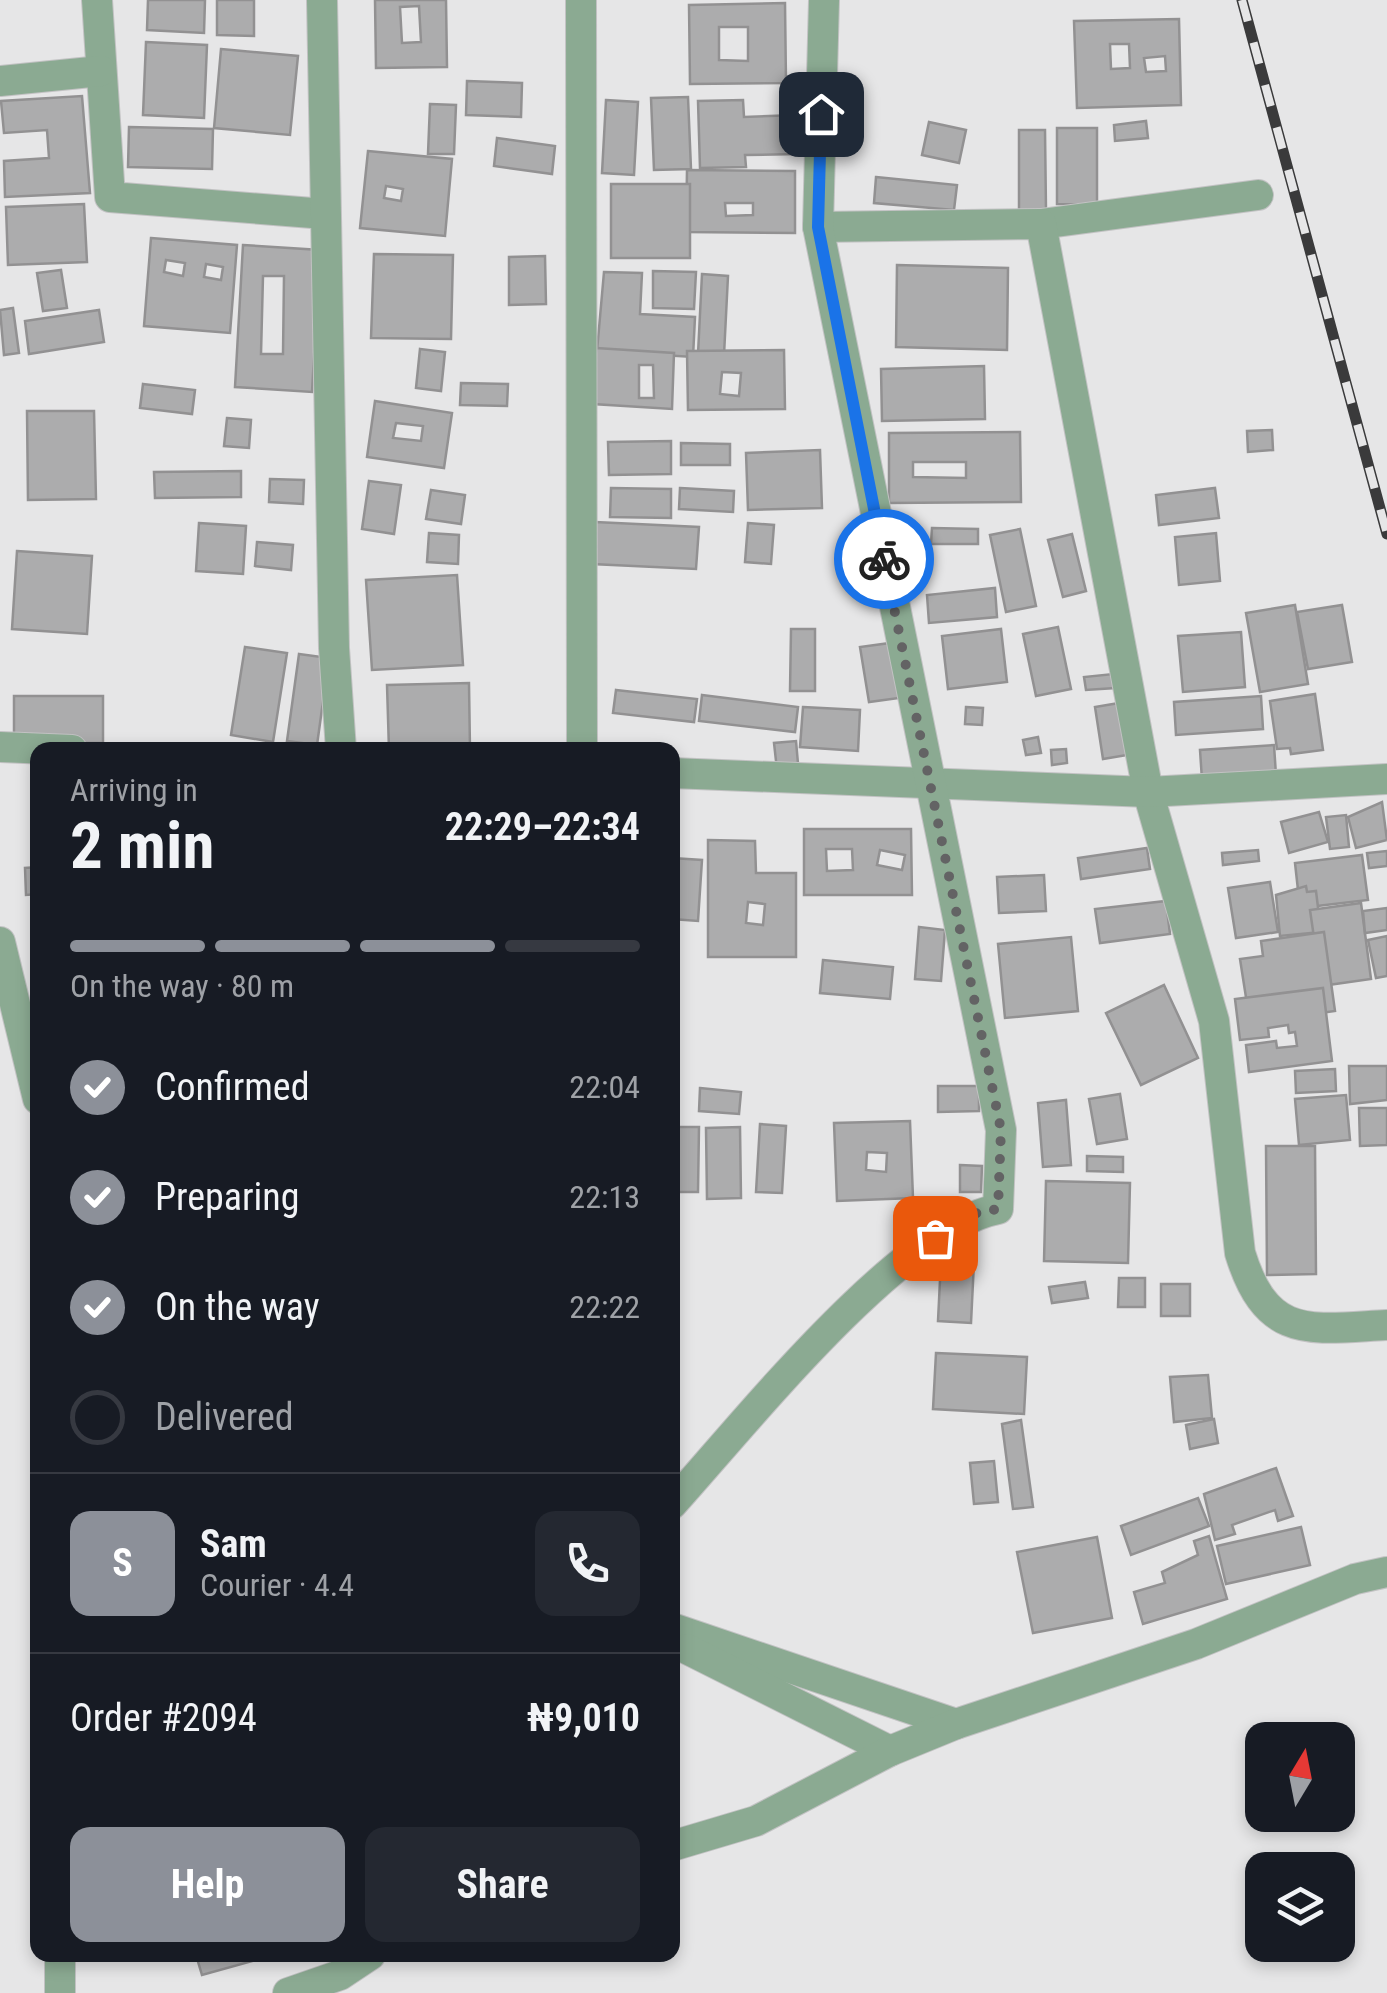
<!DOCTYPE html>
<meta charset="utf-8">
<style>
body{margin:0;font-family:"Roboto Condensed",sans-serif;background:#242831;color:#f1f3f6;height:100vh;display:flex;flex-direction:column;font-size:38px;white-space:nowrap}
*{box-sizing:border-box;margin:0}
p{font-size:32px;color:#9ea1a6}
.icon{flex:none;width:55px;height:55px;fill:none;stroke:currentColor;stroke-width:2;stroke-linecap:round;stroke-linejoin:round}
.map{position:relative;flex:1;overflow:hidden}
.panel{position:absolute;left:30px;top:742px;width:650px;height:1220px;display:flex;flex-direction:column;background:#171b24;border-radius:20px;box-shadow:0 5px 15px #0003}
.panel>*{flex:none}
.needle{width:65px;rotate:10deg}
.controls{position:absolute;left:1245px;top:1722px;display:grid;gap:20px}
.controls a{display:grid;place-items:center;width:110px;height:110px;border-radius:20px;background:#171b24;box-shadow:0 5px 15px #0003;font-size:50px}
.pin{position:absolute;display:grid;place-items:center;width:85px;height:85px;color:#fff;margin:-42px;border-radius:20px;box-shadow:0 5px 15px #0006}
.courier{position:absolute;display:grid;place-items:center;width:100px;height:100px;margin:-50px;border:8px solid #1a73e8;border-radius:50%;background:#fff;color:#222;box-shadow:0 2px 12px #0007}
.overview em{font-style:normal;font-weight:700}
.overview div{display:flex;flex-direction:column-reverse}
.overview{display:flex;align-items:center;justify-content:space-between;height:170px;padding:0 40px}
h1{font-size:65px;font-weight:700;line-height:75px}
.bar{display:grid;grid-template-columns:repeat(4,1fr);gap:15px 10px;align-content:center;height:120px;padding:0 40px}
.bar i{height:12px;border-radius:8px;background:#363941}
.bar .selected{background:#8c9099}
.bar p{grid-column:span 4}
.line{display:flex;align-items:center;gap:25px;padding:0 40px;border-top:2px solid #363941}
.line div{flex:1}
.round{display:grid;place-items:center;flex:none;width:105px;height:105px;border-radius:20px;background:#242831}
ol{padding:0 40px;list-style:none}
li{display:flex;align-items:center;gap:30px;height:110px}
li p{margin-inline-start:auto}
li .icon{padding:10px;border-radius:50%;background:#8c9099;color:#fff;stroke-width:4}
li:last-child{color:#9ea1a6}
li i{width:55px;height:55px;border:5px solid #363941;border-radius:50%}
.action{display:flex;gap:20px;margin-top:auto;padding:20px 40px}
.action a{flex:1;height:115px;border-radius:20px;background:#8c9099;color:#fff;font-size:40px;font-weight:700;line-height:115px;text-align:center}
.action a+a{background:#242831;color:#f1f3f6}
.map>svg:first-child{display:block}
.building{fill:#acacad;stroke:#929192;stroke-width:2.5;fill-rule:evenodd}
.lines{fill:none;stroke-linecap:round;stroke-linejoin:round}
.minor-casing{stroke:#c2c2c3;stroke-width:32}
.minor{stroke:#8baa92;stroke-width:30}
.rail-casing{stroke:#3a3a3b;stroke-width:11}
.rail{stroke:#e6e6e7;stroke-width:8;stroke-dasharray:22;stroke-linecap:butt}
.done{stroke:#636364;stroke-width:10;stroke-dasharray:0 18}
.route{stroke:#1a73e8;stroke-width:12}
</style>
<div class="map">
<svg width="1387" height="1993" viewBox="0 0 1387 1993">
<rect width="100%" height="100%" fill="#e6e6e7"/>
<g class="building">
<path d="M148,0h57l-1,33 -57,-3z"/>
<path d="M217,0h37v36l-37,-1z"/>
<path d="M375,0h71l1,67 -71,1zM419,6l2,36 -19,1 -2,-36z"/>
<path d="M785,3l1,80 -96,1 -1,-79zM719,27h29v34l-29,-1z"/>
<path d="M1179,19l2,86 -104,3 -3,-87zM1110,44h19l1,24 -19,1zM1165,56l1,15 -20,1 -2,-14z"/>
<path d="M146,42l61,3 -3,73 -61,-3z"/>
<path d="M221,49l77,7 -8,79 -76,-7z"/>
<path d="M467,81l55,2 -1,34 -55,-2z"/>
<path d="M82,96l8,97 -85,4 -1,-36 45,-3 -2,-28 -43,3 -3,-32z"/>
<path d="M688,97l3,72 -37,1 -3,-72z"/>
<path d="M606,100l32,2 -4,73 -32,-2z"/>
<path d="M743,100l1,17 52,-2 1,39 -52,1 1,12 -46,1 -2,-67z"/>
<path d="M430,104l26,1 -2,49h-26z"/>
<path d="M1146,121l2,17 -33,3 -1,-16z"/>
<path d="M929,122l37,8 -7,33 -37,-8z"/>
<path d="M129,127l84,2 -1,40 -84,-2z"/>
<path d="M1057,128h40v77l-40,-1z"/>
<path d="M1019,130h26l1,81 -27,-1z"/>
<path d="M497,138l58,8 -3,28 -58,-8z"/>
<path d="M368,151l84,8 -7,77 -85,-8zM386,186l17,3 -2,12 -17,-3z"/>
<path d="M687,170l108,1v62l-109,-1zM725,203h28v12l-27,1z"/>
<path d="M876,177l81,8 -3,25 -80,-7z"/>
<rect x="611" y="184" width="79" height="74"/>
<path d="M84,204l3,58 -79,3 -2,-58z"/>
<path d="M151,238l86,7 -7,88 -86,-7zM166,260l19,3 -2,13 -19,-4zM206,264l17,3 -2,13 -17,-3z"/>
<path d="M243,245l77,5 -8,142 -77,-5zM263,276h21l-1,78h-22z"/>
<path d="M374,254l79,1 -2,84 -80,-1z"/>
<path d="M545,256l1,48 -37,1v-48z"/>
<path d="M897,265l111,3 -1,82 -111,-3z"/>
<path d="M61,270l6,38 -24,3 -6,-38z"/>
<path d="M653,271l43,1 -2,37 -41,-1z"/>
<path d="M604,272l38,1 -2,41 55,3 -2,40 -96,-6z"/>
<path d="M702,274l26,2 -4,79 -26,-1z"/>
<path d="M13,308l6,45 -15,2 -4,-45z"/>
<path d="M99,310l5,32 -75,12 -4,-33z"/>
<path d="M596,348l78,5 -2,56 -79,-5zM639,365h14l1,33h-15z"/>
<path d="M420,349l25,3 -4,39 -25,-3z"/>
<path d="M784,350l1,59 -97,1 -1,-59zM722,372l19,1 -2,23 -19,-2z"/>
<path d="M984,366l1,53 -103,2 -1,-52z"/>
<path d="M461,383l47,1 -1,22 -47,-1z"/>
<path d="M143,384l52,6 -3,24 -52,-6z"/>
<path d="M375,401l77,12 -8,55 -77,-11zM396,423l27,3 -2,15 -28,-3z"/>
<path d="M27,411h67l2,88 -68,1z"/>
<path d="M227,418l24,2 -2,28 -25,-2z"/>
<path d="M1272,430l1,20 -25,2 -1,-21z"/>
<path d="M1020,432l1,70 -132,1v-70zM913,462h53v16l-53,-1z"/>
<path d="M671,441v33l-62,1 -1,-33z"/>
<path d="M681,443l49,1v21h-49z"/>
<path d="M820,450l2,58 -74,2 -2,-57z"/>
<path d="M241,471v26l-86,1 -1,-26z"/>
<path d="M270,479l34,1 -1,24 -34,-2z"/>
<path d="M369,481l32,4 -7,49 -32,-5z"/>
<path d="M611,488l60,1v29l-61,-1z"/>
<path d="M680,488l54,3 -1,21 -54,-3z"/>
<path d="M1215,488l4,30 -60,7 -3,-30z"/>
<path d="M431,490l34,5 -4,29 -35,-5z"/>
<path d="M595,522l104,5 -3,42 -104,-5z"/>
<path d="M199,523l47,3 -3,48 -47,-3z"/>
<path d="M748,523l26,2 -3,39 -26,-2z"/>
<path d="M932,528l46,1v15h-47z"/>
<path d="M1020,529l16,77 -30,6 -16,-77z"/>
<path d="M429,533l30,2 -1,29 -31,-2z"/>
<path d="M1216,533l4,48 -41,4 -4,-48z"/>
<path d="M1072,534l14,57 -23,6 -15,-57z"/>
<path d="M257,542l36,3 -2,25 -36,-4z"/>
<path d="M17,551l75,5 -5,78 -75,-5z"/>
<path d="M457,575l6,90 -91,5 -6,-90z"/>
<path d="M995,588l2,29 -68,6 -2,-28z"/>
<path d="M1295,605l13,79 -48,8 -14,-79z"/>
<path d="M1342,605l10,57 -44,7 -11,-57z"/>
<path d="M1058,627l13,62 -35,7 -13,-62z"/>
<path d="M791,629h24v62h-25z"/>
<path d="M1001,629l6,53 -59,7 -6,-53z"/>
<path d="M1241,632l4,55 -62,5 -5,-56z"/>
<path d="M890,643l9,55 -30,4 -9,-55z"/>
<path d="M245,647l42,6 -14,89 -42,-7z"/>
<path d="M299,654l30,4 -12,87 -30,-4z"/>
<path d="M1113,674l2,14 -29,2 -2,-13z"/>
<path d="M469,683l1,67h-81l-2,-65z"/>
<path d="M616,690l81,9 -3,23 -81,-9z"/>
<path d="M1315,694l8,56 -32,4 -1,-6 -13,1 -7,-48z"/>
<path d="M702,695l96,12 -3,25 -96,-11z"/>
<rect x="14" y="696" width="89" height="47"/>
<path d="M1261,696l2,33 -87,6 -2,-33z"/>
<path d="M1119,703l8,52 -24,4 -8,-52z"/>
<path d="M803,707l57,3 -2,41 -58,-4z"/>
<path d="M966,707l17,1 -1,17 -17,-1z"/>
<path d="M1038,737l3,16 -15,2 -3,-15z"/>
<path d="M796,741l4,45 -21,2 -5,-45z"/>
<path d="M1274,745l2,30 -74,5 -2,-30z"/>
<path d="M1066,749l1,14 -15,2 -1,-15z"/>
<path d="M1382,802l5,38 -31,8 -8,-31z"/>
<path d="M1319,812l9,30 -39,11 -8,-31z"/>
<path d="M1346,815l3,32 -19,2 -4,-32z"/>
<path d="M804,829h107l1,66h-108zM826,849h26l1,21 -26,1zM880,850l25,5 -3,15 -25,-5z"/>
<path d="M708,840l47,1 1,32h40v84h-88zM748,902l17,2 -2,21 -17,-2z"/>
<path d="M1147,848l3,21 -69,10 -3,-21z"/>
<path d="M1258,850l1,11 -36,4 -1,-12z"/>
<path d="M1387,851v15l-18,2 -2,-15z"/>
<path d="M1362,855l6,45 -68,8 -5,-45z"/>
<path d="M672,858l30,2 -4,61 -26,-2z"/>
<path d="M38,867v27l-12,1 -1,-27z"/>
<path d="M1044,875l2,36 -47,2 -2,-36z"/>
<path d="M1270,882l8,50 -42,6 -8,-50z"/>
<path d="M1306,886l1,6 9,-1 5,41 -41,4 -4,-41z"/>
<path d="M1166,901l4,33 -70,9 -5,-34z"/>
<path d="M1361,903l10,76 -50,7 -11,-76z"/>
<path d="M1387,908v22l-22,3 -2,-22z"/>
<path d="M919,927l26,3 -4,51 -26,-2z"/>
<path d="M1324,932l11,79 -85,12 -10,-64 23,-3 -2,-15z"/>
<path d="M1387,936v40l-11,2 -8,-38z"/>
<path d="M1071,937l7,74 -73,7 -7,-74z"/>
<path d="M823,960l70,7 -3,32 -70,-6z"/>
<path d="M1164,985l34,73 -57,27 -35,-72z"/>
<path d="M1323,988l9,73 -83,11 -3,-27 30,-4 1,7 20,-2 -2,-14 -6,1 -1,-8 -20,3 1,9 -29,3 -5,-41z"/>
<path d="M1349,1066h38v34l-37,4z"/>
<path d="M1335,1069l1,22 -40,2 -1,-22z"/>
<path d="M938,1086h41v25l-41,1z"/>
<path d="M700,1088l41,4 -2,22 -40,-3z"/>
<path d="M1120,1094l7,45 -30,5 -8,-45z"/>
<path d="M1346,1095l4,45 -51,5 -4,-46z"/>
<path d="M1066,1100l5,65 -28,2 -5,-64z"/>
<path d="M1359,1108h28v37l-27,1z"/>
<path d="M910,1121l3,77 -76,3 -3,-78zM867,1152l20,1 -1,19 -20,-2z"/>
<path d="M760,1124l26,2 -4,67 -26,-1z"/>
<path d="M675,1127h24l-1,65h-24z"/>
<path d="M740,1127l1,71 -34,1 -1,-71z"/>
<path d="M1266,1146h49l1,128 -49,1z"/>
<path d="M1087,1156l36,1v15l-36,-1z"/>
<path d="M960,1165l22,1 -1,26h-21z"/>
<path d="M1046,1181l84,2 -2,80 -84,-2z"/>
<path d="M941,1260l33,2 -3,61 -33,-2z"/>
<path d="M1119,1278h26v29h-27z"/>
<path d="M1085,1282l3,16 -36,5 -3,-16z"/>
<rect x="1161" y="1284" width="29" height="32"/>
<path d="M936,1353l91,4 -3,57 -91,-5z"/>
<path d="M1208,1375l4,43 -38,4 -4,-45z"/>
<path d="M1214,1419l4,24 -28,6 -4,-24z"/>
<path d="M1021,1420l12,87 -20,2 -11,-85z"/>
<path d="M994,1461l4,41 -24,2 -4,-41z"/>
<path d="M1276,1468l17,48 -15,5 -3,-11 -43,15 3,9 -20,6 -11,-46z"/>
<path d="M1198,1498l11,28 -78,29 -10,-29z"/>
<path d="M1301,1527l9,38 -84,19 -9,-38z"/>
<path d="M1209,1536l18,63 -84,25 -9,-32 31,-9 -3,-11 36,-17 -4,-14z"/>
<path d="M1097,1537l15,81 -79,15 -16,-81z"/>
<path d="M196,1955h78l-72,20z"/>
</g>
<g class="lines">
<g class="minor-casing">
<g id="minor">
<path d="M97,0l13,197 215,17"/>
<path d="M322,0l12,648 7,102"/>
<path d="M581,0l1,750"/>
<path d="M0,81l101,-10"/>
<path d="M1041,224l217,-29"/>
<path d="M818,227l223,-3 107,568 66,229 26,232c27,88 70,76 147,72"/>
<path d="M0,747l72,3"/>
<path d="M672,773l476,19 239,-13"/>
<path d="M0,942l38,157"/>
<path d="M672,1504c70,-77 227,-276 326,-295l3,-79 -183,-903 6,-227"/>
<path d="M672,1628l284,96"/>
<path d="M687,1649l203,102"/>
<path d="M672,1846l84,-25 134,-70 66,-27 240,-80 159,-65 32,-7"/>
<path d="M60,1993v-38"/>
<path d="M288,1993l52,-18 30,-20"/>
</g>
</g>
<use href="#minor" class="minor"/>
<g class="rail-casing">
<path id="rail" d="M1242,0l145,534"/>
</g>
<use href="#rail" class="rail"/>
</g>
<g class="lines">
<path class="done" d="M884,559l117,571 -3,79 -25,5 -38,24"/>
<path class="route" d="M821,114l-3,113 66,332"/>
</g>
</svg>
<div class="controls">
<a><svg class="needle" viewBox="-14 -14 28 28"><path d="M0-13l5 13h-10z" fill="#e53935"/><path d="M0 13l5-13h-10z" fill="#9ea1a6"/></svg></a>
<a><svg class="icon" aria-label="layers" viewBox="0 0 24 24"><path d="M12 4l9 5-9 5-9-5zM3 14l9 5 9-5"/></svg></a>
</div>
<div class="pin" style="left:935px;top:1238px;background:#ea580c"><svg class="icon" aria-label="bag" viewBox="0 0 24 24"><path d="M5 8h14l-1 12H6zM9 8a3 3 0 0 1 6 0"/></svg></div>
<div class="pin" style="left:821px;top:114px;background:#1f2937"><svg class="icon" aria-label="home" viewBox="0 0 24 24"><path d="M3 11l9-7 9 7M6 9v11h12V9"/></svg></div>
<div class="courier" style="left:884px;top:559px"><svg class="icon" aria-label="bike" viewBox="0 0 24 24"><circle cx="6" cy="16" r="4"/><circle cx="18" cy="16" r="4"/><path d="M6 16l4-8h5l3 8M10 8l3 8H6M13 5h3"/></svg></div>
<section class="panel">
<div class="overview"><div><h1>2 min</h1><p>Arriving in</p></div><em>22:29–22:34</em></div>
<div class="bar"><i class="selected"></i><i class="selected"></i><i class="selected"></i><i></i><p>On the way · 80 m</p></div>
<ol>
<li><svg class="icon" aria-label="check" viewBox="0 0 24 24"><path d="M5 12l5 5 9-10"/></svg>Confirmed<p>22:04</p></li>
<li><svg class="icon" aria-label="check" viewBox="0 0 24 24"><path d="M5 12l5 5 9-10"/></svg>Preparing<p>22:13</p></li>
<li><svg class="icon" aria-label="check" viewBox="0 0 24 24"><path d="M5 12l5 5 9-10"/></svg>On the way<p>22:22</p></li>
<li><i></i>Delivered</li>
</ol>
<div class="line" style="height:180px"><b class="round" style="background:#8c9099;color:#fff">S</b><div><b>Sam</b><p>Courier · 4.4</p></div><a class="round"><svg class="icon" aria-label="phone" viewBox="0 0 24 24"><path d="M5 4h4l2 5-3 2q2 4 5 5l2-3 5 2v4C11 20 4 13 5 4z"/></svg></a></div>
<div class="line" style="height:130px"><div>Order #2094</div><b>₦9,010</b></div>
<div class="action"><a>Help</a><a>Share</a></div>
</section>
</div>
